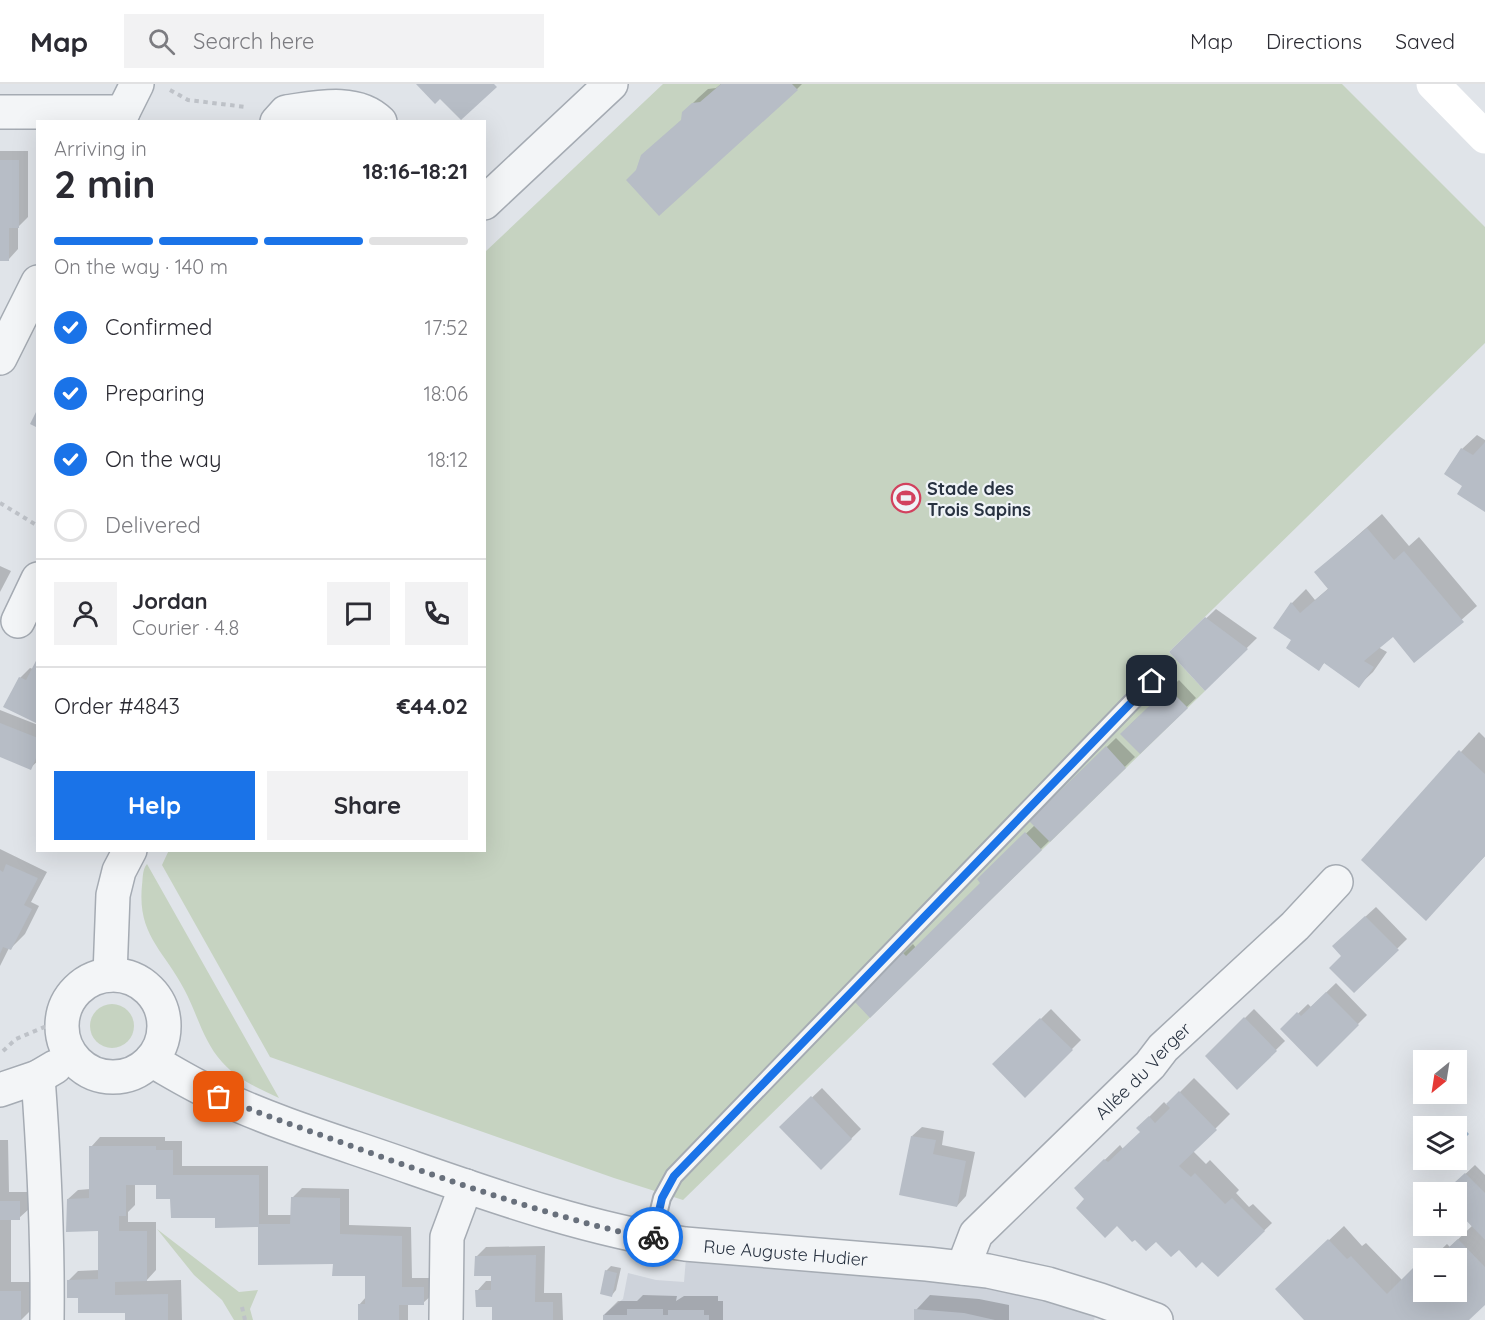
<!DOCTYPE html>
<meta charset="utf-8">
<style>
body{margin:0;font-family:Quicksand,sans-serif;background:#f2f2f3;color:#2b2b33;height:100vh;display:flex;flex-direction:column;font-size:22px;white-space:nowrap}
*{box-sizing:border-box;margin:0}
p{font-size:20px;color:#7c7c81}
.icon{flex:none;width:33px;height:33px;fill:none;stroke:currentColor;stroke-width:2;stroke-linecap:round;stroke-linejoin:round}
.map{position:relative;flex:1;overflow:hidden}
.details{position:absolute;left:36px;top:36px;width:450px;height:732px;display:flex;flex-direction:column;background:#fff;border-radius:0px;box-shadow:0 6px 24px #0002}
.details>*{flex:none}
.needle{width:39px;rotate:210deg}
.tools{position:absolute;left:1413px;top:966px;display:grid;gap:12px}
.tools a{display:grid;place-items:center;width:54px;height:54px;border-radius:0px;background:#fff;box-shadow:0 6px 24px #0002;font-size:30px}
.pin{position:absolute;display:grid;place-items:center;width:51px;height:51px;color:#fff;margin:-26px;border-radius:12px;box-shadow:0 3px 9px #0006}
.courier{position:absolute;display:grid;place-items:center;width:60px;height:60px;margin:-30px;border:4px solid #1a73e8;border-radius:50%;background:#fff;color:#222;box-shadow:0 2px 8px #0007}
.headline em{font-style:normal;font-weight:700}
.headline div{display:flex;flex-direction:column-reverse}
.headline{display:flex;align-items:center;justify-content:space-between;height:102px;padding:0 18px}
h1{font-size:39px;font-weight:700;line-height:45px}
.bar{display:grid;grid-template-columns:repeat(4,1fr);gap:9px 6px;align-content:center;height:72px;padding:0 18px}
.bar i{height:8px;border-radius:4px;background:#e1e1e2}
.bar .active{background:#1a73e8}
.bar p{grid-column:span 4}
.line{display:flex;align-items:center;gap:15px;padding:0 18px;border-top:2px solid #e1e1e2}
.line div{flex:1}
.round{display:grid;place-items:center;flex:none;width:63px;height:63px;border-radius:0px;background:#f2f2f3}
ol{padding:0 18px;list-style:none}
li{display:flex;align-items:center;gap:18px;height:66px}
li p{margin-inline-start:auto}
li .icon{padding:6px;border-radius:50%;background:#1a73e8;color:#fff;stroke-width:4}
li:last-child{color:#7c7c81}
li i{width:33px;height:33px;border:3px solid #e1e1e2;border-radius:50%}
.button{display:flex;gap:12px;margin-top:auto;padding:12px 18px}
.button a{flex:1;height:69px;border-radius:0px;background:#1a73e8;color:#fff;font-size:24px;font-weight:700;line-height:69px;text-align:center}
.button a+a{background:#f2f2f3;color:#2b2b33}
header{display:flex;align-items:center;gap:36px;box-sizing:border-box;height:84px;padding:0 30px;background:#fff;border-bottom:2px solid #e1e1e2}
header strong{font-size:28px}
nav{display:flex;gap:33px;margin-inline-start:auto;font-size:21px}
.search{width:420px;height:54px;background:#f2f2f3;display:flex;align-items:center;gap:15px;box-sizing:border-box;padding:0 21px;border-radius:0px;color:#7c7c81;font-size:22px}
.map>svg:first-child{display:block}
.built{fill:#ced3db}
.green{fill:#c6d3c1}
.water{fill:#9ab3ca}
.shadow{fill:#0003}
.building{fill:#b7bdc6}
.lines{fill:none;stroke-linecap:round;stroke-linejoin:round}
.lane-casing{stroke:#a5abb3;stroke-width:20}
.street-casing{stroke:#a5abb3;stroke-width:36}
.path{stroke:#bec2c8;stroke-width:4;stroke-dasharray:4.5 4.5;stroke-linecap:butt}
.lane{stroke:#f3f5f7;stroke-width:16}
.street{stroke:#f3f5f7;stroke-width:33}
.secondary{stroke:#fff;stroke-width:33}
.done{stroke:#68707c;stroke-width:6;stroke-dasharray:0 10.8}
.route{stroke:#1a73e8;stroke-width:8}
.labels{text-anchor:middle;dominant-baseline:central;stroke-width:4.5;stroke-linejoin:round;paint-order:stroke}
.poi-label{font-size:18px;font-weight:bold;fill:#283241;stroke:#eff3f7;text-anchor:start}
.street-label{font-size:18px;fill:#283241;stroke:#eff3f7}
</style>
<header>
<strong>Map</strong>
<div class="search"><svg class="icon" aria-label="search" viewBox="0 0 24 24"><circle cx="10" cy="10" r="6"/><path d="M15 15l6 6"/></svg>Search here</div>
<nav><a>Map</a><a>Directions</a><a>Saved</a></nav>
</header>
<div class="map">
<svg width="1485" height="1236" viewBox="0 0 1485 1236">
<rect width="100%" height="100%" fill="#e0e4e9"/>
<path class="built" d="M687,1162l413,54 -6,20h-491v-5l20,-16 5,-26 28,7 28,2z"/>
<g class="green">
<path d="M663,0h679l143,143v116l-316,309 36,39 -522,509 -69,-22 -344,-121 -108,-192 7,-15h315l1,-598z"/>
<path d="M147,780l132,234c-21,-10 -41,-18 -57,-36 -19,-21 -25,-49 -38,-73 -20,-39 -47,-54 -42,-104 1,-7 0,-15 5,-21z"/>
<circle cx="112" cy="942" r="22"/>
<path d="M157,1145l82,63 19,-2 -8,19 3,11h-19l-12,-20 -28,-25z"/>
</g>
<path class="water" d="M1455,1035l14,15 -12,12 -1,-20h-10z"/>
<g class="shadow">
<path d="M721,0h81l-5,5 -115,30 1,-6 15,-15 10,-9 8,-1z"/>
<path d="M0,67h28v66l-10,10v22l-9,10h-9z"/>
<path d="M1477,351l8,5v70l-21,-24 -18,-12 16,-25z"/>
<path d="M1382,430l27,32 10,-9 58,69 -62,55 -22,-26 -15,12 9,5 -14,20 -15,14 -33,-24 -7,7 -25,-29 -18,-13 17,-24 14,-14 9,11 14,-12 -13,-16z"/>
<path d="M0,482l11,5 -11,21z"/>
<path d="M1216,525l41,29 -52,51 -34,-37z"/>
<path d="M30,584l3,1 5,52 -18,-43z"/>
<path d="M1179,596l17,18 -56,54 -9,-28z"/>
<path d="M0,626l38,15v36l-8,7 -30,-13z"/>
<path d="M1479,648l6,6v118l-59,63 -63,-59z"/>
<path d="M1116,654l19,19 -265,259 -15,-16 58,-56 3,4 66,-65 -3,-4 56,-54 -4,-4z"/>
<path d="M0,765l47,23 -16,30 8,4 -14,28 -14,14h-2l-9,18z"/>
<path d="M1376,823l31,32 -53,52 -11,-35v-19z"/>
<path d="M1336,899l31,32 -50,50 -35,-36 26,-25 3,3z"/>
<path d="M1051,925l30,31 -56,56 -30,-32z"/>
<path d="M1254,925l31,32 -48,47 -30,-32z"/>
<path d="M1194,994l36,36 -37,37 13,13 4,-4 29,30 -3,3 13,14 4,-3 19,19 -54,52 -14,-13 -25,-14 -62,-24 -41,-36 44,-43 3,4 18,-17 -3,-4 26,-26 3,3z"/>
<path d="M822,1004l39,41 -40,39 -40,-41z"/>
<path d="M922,1043l22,4 -2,14 33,7 -9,44 -9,10 -45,-70z"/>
<path d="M100,1053h65v4h17v25h86v49h24v-17l10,-10 47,1v36l62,2 1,51h21v16l-10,9h-15v17h-49v-15l7,-8v-23l-32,-12 -74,-36 -43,-10 -45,-18 -14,-15 -23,1v21l-7,7v10h28v48l-10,11 35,-1 1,40h-56v-9l-47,-12 -11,-18 10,-10 22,-1v-40l-32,-31 10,-9 12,-1 1,-42z"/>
<path d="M0,1056h8l1,52h20v17l-10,9h-8v64h19v29l-9,9h-21z"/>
<path d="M1475,1081l10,10v128l-18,17h-161l-14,-45 52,-49 18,20 4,-3 36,37 22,-20v32h32v-34h-31l4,-3 3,3 15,-14 3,3 23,-22 -17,-33h-10z"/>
<path d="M545,1162l-1,47h18l1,27h-69v-14l-17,-15 9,-10h7v-6l-17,-18 10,-10z"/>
<path d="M611,1182l10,2 -5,22 -4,5 -6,-24z"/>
<path d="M643,1211l34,1 -1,5 8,-5h34v5h5v19h-119v-5l14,-14h19z"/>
<path d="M930,1211l49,4 30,6v15h-93v-10z"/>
</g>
<g class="building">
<path d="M416,0h78l3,3 -36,33 -21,-21 -5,5z"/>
<path d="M721,0h71l6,6 -139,126 -33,-36 10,-10 5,-15 40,-35 1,-8 10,-9 8,-1z"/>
<path d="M0,76h19v68h-10v33h-9z"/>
<path d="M38,324v20l-8,-4z"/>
<path d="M1485,358v70l-28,-18 5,-8 -18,-12 17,-26 12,7z"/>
<path d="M1367,444l27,32 10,-9 60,71 -50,41 -21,-26 -29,24 10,6 -15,21 -35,-25 -5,8 -33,-23 5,-8 -18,-12 18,-26 9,11 28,-24 -14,-17z"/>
<path d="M1205,533l43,32 -43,42 -36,-39z"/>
<path d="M38,573v67l-35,-17 16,-30 7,3z"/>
<path d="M1168,604l20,20 -48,46 -20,-20z"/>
<path d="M0,639l38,15v16l-7,16 -31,-13z"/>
<path d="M1106,662l20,22 -76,74 -21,-21z"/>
<path d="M1459,666l26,24v82l-59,65 -65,-61z"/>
<path d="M1025,748l17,18 -172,168 -17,-18 49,-48 4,4 74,-73 -3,-4z"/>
<path d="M6,780l32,14 -14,27 8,4 -21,41 -8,-3 -3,7v-84l3,2z"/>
<path d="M1365,832l34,34 -45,43 -25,-25 12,-12 -9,-10z"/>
<path d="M1326,908l33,33 -42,42 -37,-38 17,-17 4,4z"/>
<path d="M1244,933l33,34 -40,39 -32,-34z"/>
<path d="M1040,934l33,32 -48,48 -33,-34z"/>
<path d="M1179,1007l38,39 -38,36 12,11 4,-4 30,31 7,-6 33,33 -47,46 -16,-15 -6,6 -17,-18 -8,7 -15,-15 -10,9 -11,-11 -3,2 -15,-16 -12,12 -29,-30 8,-9 -10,-11 30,-29 4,3 32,-30 -4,-4 13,-12 6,7 15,-15 -4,-4z"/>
<path d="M811,1012l41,43 -31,31 -42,-43z"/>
<path d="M911,1052l25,4 -3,14 33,7 -9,46 -58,-12z"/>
<path d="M89,1062h67v4h17v25h86v49h31l1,-27 49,1v36l62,2v51h22v18h-25v15h-41v-16h7v-28h-33l1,-12 -75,1v-38l-43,1v-10h-44l-1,-19h-14v-14h-30v31h-7v15h28v50l-32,1v13l53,-1v26h-43v-7h-47v-15h-11v-18l31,-1v-48l-32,1 1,-33 22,-1z"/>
<path d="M1465,1089l20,20v47l-29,-30v-18h-12z"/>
<rect x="0" y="1117" width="20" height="19"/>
<path d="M1328,1155l19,20 4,-3 36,38 26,-26 3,3 8,-7v28h32v-34h-19l21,-19 27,28v38l-16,15h-165l-29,-31z"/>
<path d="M536,1171l-1,47h18v18h-61v-13h-16l-1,-17h16v-14h-17l1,-20z"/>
<path d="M605,1186l12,3 -5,24 -12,-3z"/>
<rect x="0" y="1207" width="21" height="29"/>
<path d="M627,1225h36v6h5v-5h36v5h5v5h-106v-5h24z"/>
<path d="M914,1225l50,4 31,7h-81z"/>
</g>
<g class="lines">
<g class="lane-casing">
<path id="lane" d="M652,1155l10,-41 12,-22 478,-495"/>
</g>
<g class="street-casing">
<g id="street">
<path d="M0,28h123"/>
<path d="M118,38l19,-38"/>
<path d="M277,38l9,-10c29,-4 70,-14 94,10"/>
<path d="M484,119l127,-119"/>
<path d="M0,274l38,-76"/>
<path d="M18,537l20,-42"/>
<path d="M110,891l3,-80 6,-24 11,-21"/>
<circle cx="113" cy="942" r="51"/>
<path id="s1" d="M151,976c23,13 45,27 69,37 62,29 129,48 193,71 89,31 179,62 272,76l242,20 61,7 60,13 52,16 56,20"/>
<path d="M38,993c6,81 10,162 9,243"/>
<path d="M0,1006l38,-13 17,-10"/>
<path id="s2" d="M963,1184l13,-34 174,-169 13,-17 132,-122 41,-44"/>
<path d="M446,1236l1,-83 19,-51"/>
</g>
</g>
<g class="path">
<path d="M170,6l18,10 58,7"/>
<path d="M0,419l38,23"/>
<path d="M3,967l13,-12 47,-20"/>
<path d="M242,1223l3,13"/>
</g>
<use href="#lane" class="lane"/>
<use href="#street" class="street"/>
<path class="secondary" d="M1433,0l52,53"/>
</g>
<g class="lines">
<path class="done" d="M219,1013c57,23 114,42 171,63 86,30 173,60 262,79l1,-2"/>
<path class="route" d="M653,1153l9,-39 12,-22 478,-495"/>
</g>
<defs>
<g id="stadium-ring" transform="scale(1.5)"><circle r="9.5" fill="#eff3f7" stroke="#d2415e" stroke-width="1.5"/><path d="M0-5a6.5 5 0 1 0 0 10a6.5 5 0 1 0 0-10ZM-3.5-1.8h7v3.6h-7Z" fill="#d2415e"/></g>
</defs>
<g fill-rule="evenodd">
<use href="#stadium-ring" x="906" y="414"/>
</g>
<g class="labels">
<g class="poi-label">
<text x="927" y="404">Stade des<tspan x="927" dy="21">Trois Sapins</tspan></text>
</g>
<g class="street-label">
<text stroke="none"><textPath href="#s2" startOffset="270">Allée du Verger</textPath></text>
<text stroke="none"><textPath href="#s1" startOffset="668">Rue Auguste Hudier</textPath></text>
</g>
</g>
</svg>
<div class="tools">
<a><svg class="needle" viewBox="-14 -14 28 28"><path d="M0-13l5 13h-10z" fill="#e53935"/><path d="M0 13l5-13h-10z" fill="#7c7c81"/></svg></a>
<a><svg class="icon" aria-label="layers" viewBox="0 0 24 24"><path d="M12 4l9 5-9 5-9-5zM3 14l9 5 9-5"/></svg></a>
<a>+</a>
<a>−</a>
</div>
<div class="pin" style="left:219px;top:1013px;background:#ea580c"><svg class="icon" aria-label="bag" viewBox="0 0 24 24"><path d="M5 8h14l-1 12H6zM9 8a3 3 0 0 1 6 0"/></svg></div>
<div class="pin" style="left:1152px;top:597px;background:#1f2937"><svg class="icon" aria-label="home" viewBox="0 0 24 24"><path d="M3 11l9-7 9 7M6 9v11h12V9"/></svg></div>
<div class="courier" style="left:653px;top:1153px"><svg class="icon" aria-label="bike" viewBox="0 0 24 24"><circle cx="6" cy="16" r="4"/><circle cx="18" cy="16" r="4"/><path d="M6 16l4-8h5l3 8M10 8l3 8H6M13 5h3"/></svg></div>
<section class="details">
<div class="headline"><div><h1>2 min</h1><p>Arriving in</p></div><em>18:16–18:21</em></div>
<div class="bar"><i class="active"></i><i class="active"></i><i class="active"></i><i></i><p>On the way · 140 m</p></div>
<ol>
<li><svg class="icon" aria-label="check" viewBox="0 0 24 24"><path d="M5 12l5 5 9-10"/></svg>Confirmed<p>17:52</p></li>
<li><svg class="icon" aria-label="check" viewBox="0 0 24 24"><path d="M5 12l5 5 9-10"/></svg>Preparing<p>18:06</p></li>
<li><svg class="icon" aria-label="check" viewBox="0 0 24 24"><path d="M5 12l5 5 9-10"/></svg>On the way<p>18:12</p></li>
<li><i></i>Delivered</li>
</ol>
<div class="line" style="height:108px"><a class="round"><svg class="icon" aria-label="person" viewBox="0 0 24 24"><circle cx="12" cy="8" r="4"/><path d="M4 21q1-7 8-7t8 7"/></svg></a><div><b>Jordan</b><p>Courier · 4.8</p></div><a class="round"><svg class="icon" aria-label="chat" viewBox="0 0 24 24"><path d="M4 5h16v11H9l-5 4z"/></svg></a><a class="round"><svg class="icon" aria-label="phone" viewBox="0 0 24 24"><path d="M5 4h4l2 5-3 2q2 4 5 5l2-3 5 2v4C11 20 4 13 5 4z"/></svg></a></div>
<div class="line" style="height:78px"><div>Order #4843</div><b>€44.02</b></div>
<div class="button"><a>Help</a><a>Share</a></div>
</section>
</div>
